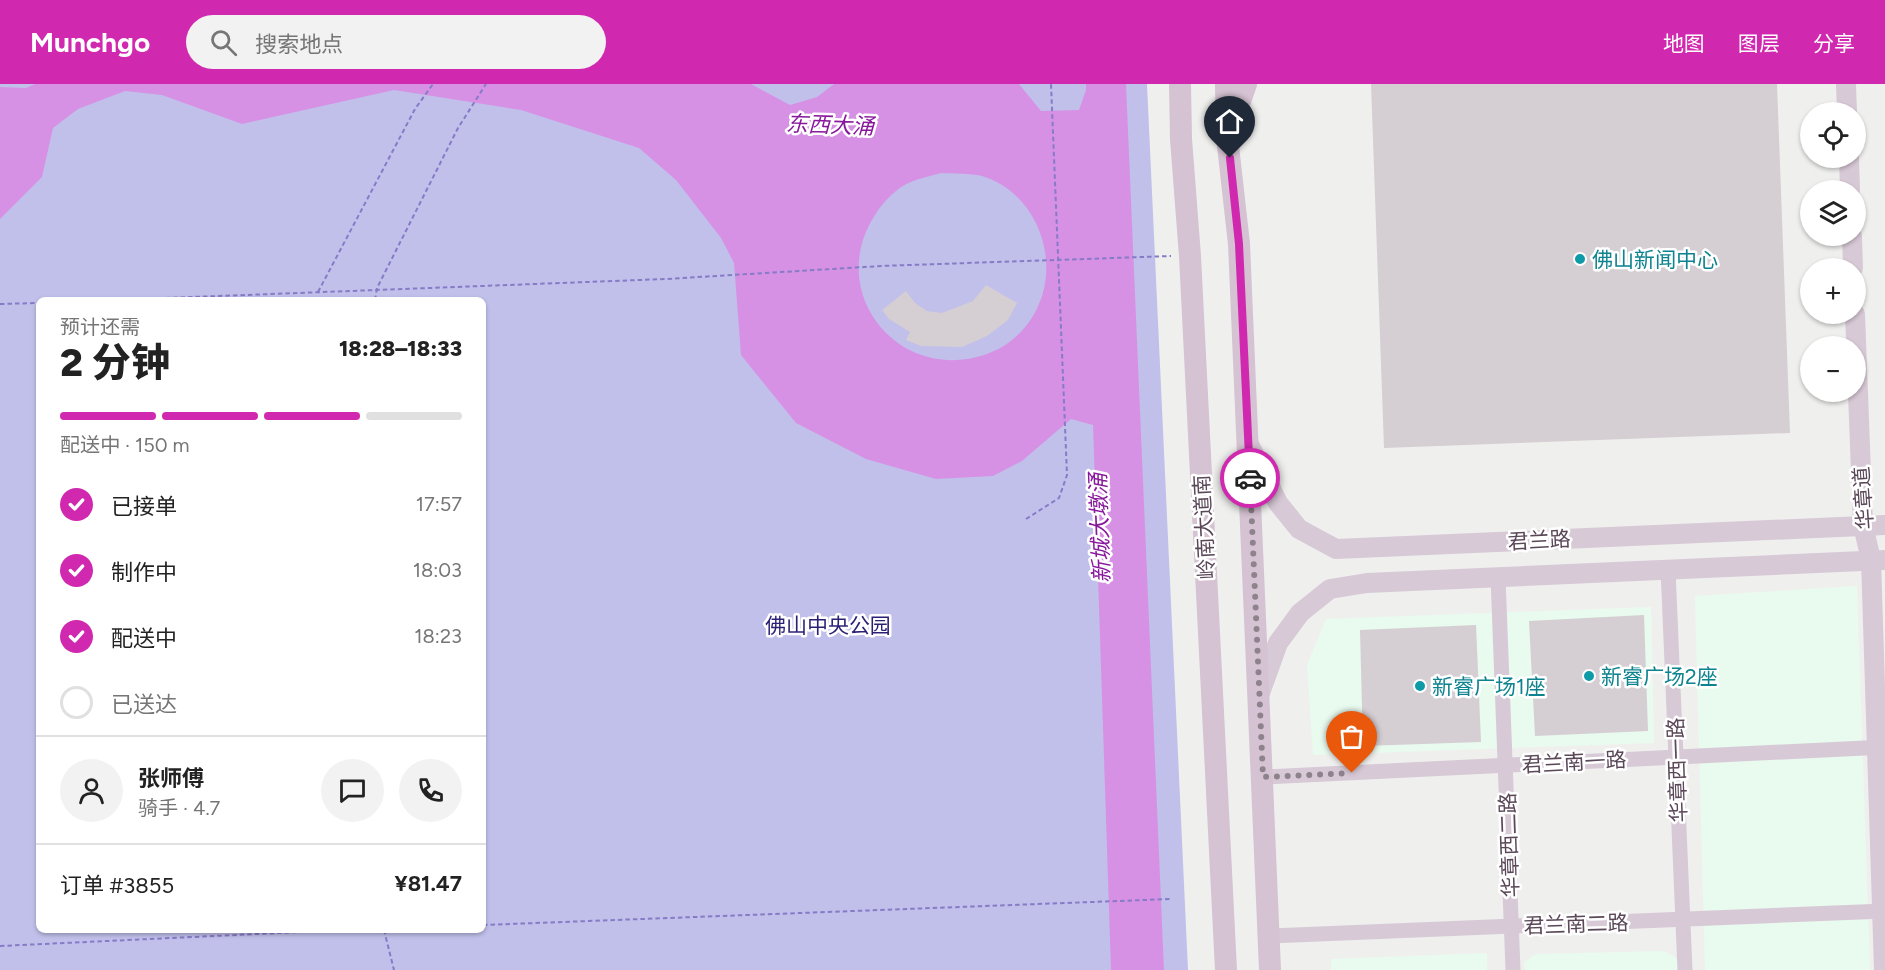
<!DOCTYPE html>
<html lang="zh">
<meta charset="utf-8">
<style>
body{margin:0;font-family:Figtree,"Noto Sans SC",sans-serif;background:#f2f2f2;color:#222;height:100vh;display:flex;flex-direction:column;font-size:22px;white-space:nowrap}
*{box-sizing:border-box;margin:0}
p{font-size:20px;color:#767676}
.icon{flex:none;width:33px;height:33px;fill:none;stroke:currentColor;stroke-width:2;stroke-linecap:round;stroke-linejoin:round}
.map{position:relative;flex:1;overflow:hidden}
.drawer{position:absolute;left:36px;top:213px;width:450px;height:636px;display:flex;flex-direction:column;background:#fff;border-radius:9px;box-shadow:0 2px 4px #0004}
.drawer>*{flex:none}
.fabs{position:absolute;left:1800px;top:18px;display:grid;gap:12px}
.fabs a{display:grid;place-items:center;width:66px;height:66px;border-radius:50%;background:#fff;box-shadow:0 2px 4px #0004;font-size:30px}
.pin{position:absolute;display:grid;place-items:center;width:51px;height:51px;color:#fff;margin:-62px -26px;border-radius:50% 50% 50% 0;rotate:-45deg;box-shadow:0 0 6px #0007}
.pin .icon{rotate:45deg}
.courier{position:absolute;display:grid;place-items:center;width:60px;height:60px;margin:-30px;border:4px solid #d028af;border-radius:50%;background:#fff;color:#222;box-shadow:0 2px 8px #0007}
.headline em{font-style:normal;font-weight:800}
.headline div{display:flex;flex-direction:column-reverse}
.headline{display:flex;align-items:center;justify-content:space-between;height:102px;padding:0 24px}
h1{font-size:39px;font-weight:800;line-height:45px}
.bar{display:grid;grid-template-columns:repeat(4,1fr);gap:9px 6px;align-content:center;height:72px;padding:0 24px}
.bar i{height:8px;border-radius:4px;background:#e0e0e0}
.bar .on{background:#d028af}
.bar p{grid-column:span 4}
.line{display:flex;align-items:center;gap:15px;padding:0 24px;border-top:2px solid #e0e0e0}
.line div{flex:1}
.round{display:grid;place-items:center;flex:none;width:63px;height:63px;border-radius:32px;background:#f2f2f2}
ol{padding:0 24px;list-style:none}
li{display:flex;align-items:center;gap:18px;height:66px}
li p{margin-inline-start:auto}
li .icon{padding:6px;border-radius:50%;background:#d028af;color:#fff;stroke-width:4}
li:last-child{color:#767676}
li i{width:33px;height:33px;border:3px solid #e0e0e0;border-radius:50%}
header{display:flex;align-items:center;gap:36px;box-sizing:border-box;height:84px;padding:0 30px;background:#d028af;color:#fff}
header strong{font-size:28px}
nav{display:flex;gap:33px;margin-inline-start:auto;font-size:21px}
.search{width:420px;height:54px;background:#f2f2f2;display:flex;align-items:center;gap:15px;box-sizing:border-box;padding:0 21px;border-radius:33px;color:#767676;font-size:22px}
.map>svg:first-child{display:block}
.commercial{fill:#e9faef}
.green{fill:#c1c0eb;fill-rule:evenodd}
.water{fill:#d791e4;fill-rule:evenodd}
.building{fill:#d5ced3}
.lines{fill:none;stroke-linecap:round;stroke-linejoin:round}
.path{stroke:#867bc6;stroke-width:2;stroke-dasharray:4.5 3;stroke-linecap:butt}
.minor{stroke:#d7c9d6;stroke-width:15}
.tertiary{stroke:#d7c9d6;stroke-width:20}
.secondary{stroke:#d5c2d2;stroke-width:22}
.done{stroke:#8e838c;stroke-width:6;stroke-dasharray:0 10.8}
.route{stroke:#d028af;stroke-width:8}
.culture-dot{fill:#0f9aa8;stroke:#fff;stroke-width:2}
.labels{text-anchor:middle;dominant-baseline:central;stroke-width:5;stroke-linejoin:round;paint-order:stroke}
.culture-label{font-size:21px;fill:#0d838f;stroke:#fff;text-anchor:start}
.street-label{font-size:21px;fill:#5a4858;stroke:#fff}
.park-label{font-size:21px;fill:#2a1f75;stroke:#fff}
.water-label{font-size:22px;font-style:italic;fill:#88189c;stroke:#fff}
</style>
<header>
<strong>Munchgo</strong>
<div class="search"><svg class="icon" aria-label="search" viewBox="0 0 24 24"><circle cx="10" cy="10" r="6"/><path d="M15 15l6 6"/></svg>搜索地点</div>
<nav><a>地图</a><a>图层</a><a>分享</a></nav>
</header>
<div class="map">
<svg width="1885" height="886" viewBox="0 0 1885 886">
<rect width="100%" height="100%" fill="#eff0ee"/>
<g class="commercial">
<path d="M1857,502l13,384h-165l-10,-374z"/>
<path d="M1651,523l3,136 -341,12 -6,-90 19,-46z"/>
<path d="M1665,867l14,9 1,10h-155l-1,-8 12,-8z"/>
<path d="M1487,869v17h-156v-11z"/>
</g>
<path class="green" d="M0,0h1147l41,886h-1188zM39,216h444v630h-444z"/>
<path class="water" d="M35,0h716l39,21 27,-8 17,-13h185l22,27 38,-1 7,-20v-6h40l38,886h-53l-18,-545 -22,-6 -49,42 -29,15 -57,3 -70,-20 -70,-36 -55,-68 -7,-92 -13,-25 -45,-58 -37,-32 -118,-38 -127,-20 -152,34 -80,-29 -37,-4 -47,18 -25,19 -11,49 -42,42v-132l26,1zM941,89c13,1 28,0 41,3 50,15 75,73 60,120 -9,28 -30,50 -58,59 -86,28 -159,-63 -109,-140 8,-13 21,-27 36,-33 9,-4 20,-6 30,-9z"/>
<g class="building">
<path d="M1371,0h406l13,349 -406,15z"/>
<path d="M986,201l31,18 -9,17 -21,16 -25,11 -41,-1 -15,-6 4,-8 -21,-13 -7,-9 24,-19 9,12 12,8 15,2 31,-12z"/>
<path d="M1644,531l4,116 -113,5 -6,-115z"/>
<path d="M1476,541l5,117 -118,4 -3,-116z"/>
</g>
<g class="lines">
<g class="path">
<path d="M318,208l97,-183 18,-25"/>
<path d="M113,216l553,-21 215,-13 290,-10"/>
<path d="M375,216l2,-12 81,-160 28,-44"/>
<path d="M0,220l39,-1"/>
<path d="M1026,435l33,-21 8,-23 -16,-391"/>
<path d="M483,841l688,-26"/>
<path d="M384,846l10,40"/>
<path d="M0,862l343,-16"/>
</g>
<g class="minor">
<path d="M1668,485l17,401"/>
<path d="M1498,493l15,393"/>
<path d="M1263,693l622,-30"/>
<path d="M1268,852l617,-25"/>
</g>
<g class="tertiary">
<path d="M1846,0l1,28"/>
<path d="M1849,74l1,32"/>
<path d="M1852,152l1,32"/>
<path d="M1855,230l8,211 8,35 13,410"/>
<path d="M1248,358l30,61 21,26 37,20 549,-24"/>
<path d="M1260,609l18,-50 22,-30 30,-24 37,-6 518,-23"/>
</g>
<g class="secondary">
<path d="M1180,0l1,55 9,117 36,714"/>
<path d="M1226,0l1,53 12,107 31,726"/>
<path d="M1232,40l14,-40"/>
</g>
</g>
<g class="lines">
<path class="done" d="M1250,394l13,299 89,-4"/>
<path class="route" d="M1230,74l9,86 11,234"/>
</g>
<g class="culture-dot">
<circle cx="1580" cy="175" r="6"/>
<circle cx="1589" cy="592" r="6"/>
<circle cx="1420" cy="602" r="6"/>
</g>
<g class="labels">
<g class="culture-label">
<text x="1592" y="175">佛山新闻中心</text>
<text x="1601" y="592">新睿广场2座</text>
<text x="1432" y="602">新睿广场1座</text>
</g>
<g class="street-label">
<text transform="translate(1863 414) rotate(-94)">华章道</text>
<text transform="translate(1204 443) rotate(-93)">岭南大道南</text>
<text transform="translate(1539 456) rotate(-3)">君兰路</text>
<text transform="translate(1574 678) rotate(-3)">君兰南一路</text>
<text transform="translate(1677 686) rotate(-92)">华章西一路</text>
<text transform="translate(1509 761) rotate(-92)">华章西二路</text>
<text transform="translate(1576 840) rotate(-2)">君兰南二路</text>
</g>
<g class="park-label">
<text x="828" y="541">佛山中央公园</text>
</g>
<g class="water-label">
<text transform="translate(830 41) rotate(2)">东西大涌</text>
<text transform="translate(1100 444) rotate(-92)">新城大墩涌</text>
</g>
</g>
</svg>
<div class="fabs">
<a><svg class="icon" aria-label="locate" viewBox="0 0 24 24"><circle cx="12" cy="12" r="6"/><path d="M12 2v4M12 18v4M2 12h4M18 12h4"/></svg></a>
<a><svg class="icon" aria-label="layers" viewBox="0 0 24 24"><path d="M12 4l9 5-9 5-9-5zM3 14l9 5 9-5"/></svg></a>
<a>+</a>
<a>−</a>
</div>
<div class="pin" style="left:1352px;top:689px;background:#ea580c"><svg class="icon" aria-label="bag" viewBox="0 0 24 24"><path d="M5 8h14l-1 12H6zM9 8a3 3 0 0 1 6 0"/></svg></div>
<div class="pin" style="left:1230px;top:74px;background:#1f2937"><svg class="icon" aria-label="home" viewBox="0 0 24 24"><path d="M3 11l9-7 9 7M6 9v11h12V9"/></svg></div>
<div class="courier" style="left:1250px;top:394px"><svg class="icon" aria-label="car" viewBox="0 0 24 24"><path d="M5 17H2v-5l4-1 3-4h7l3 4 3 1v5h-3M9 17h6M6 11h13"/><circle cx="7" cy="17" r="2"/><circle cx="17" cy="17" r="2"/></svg></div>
<section class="drawer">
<div class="headline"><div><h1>2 分钟</h1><p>预计还需</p></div><em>18:28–18:33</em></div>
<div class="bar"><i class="on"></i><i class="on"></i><i class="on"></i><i></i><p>配送中 · 150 m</p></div>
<ol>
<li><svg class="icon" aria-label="check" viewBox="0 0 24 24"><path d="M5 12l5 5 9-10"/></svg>已接单<p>17:57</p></li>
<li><svg class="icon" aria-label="check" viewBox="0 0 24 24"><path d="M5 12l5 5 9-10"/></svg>制作中<p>18:03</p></li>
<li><svg class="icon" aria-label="check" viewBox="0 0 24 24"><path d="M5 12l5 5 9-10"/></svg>配送中<p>18:23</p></li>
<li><i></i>已送达</li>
</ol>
<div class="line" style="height:108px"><a class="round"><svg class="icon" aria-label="person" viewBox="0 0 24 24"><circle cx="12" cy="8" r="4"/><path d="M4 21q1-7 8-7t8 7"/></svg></a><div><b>张师傅</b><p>骑手 · 4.7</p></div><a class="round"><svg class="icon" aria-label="chat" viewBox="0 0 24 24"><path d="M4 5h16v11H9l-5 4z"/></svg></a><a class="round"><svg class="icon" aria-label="phone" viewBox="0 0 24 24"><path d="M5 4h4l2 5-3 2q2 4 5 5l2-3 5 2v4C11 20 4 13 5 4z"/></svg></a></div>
<div class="line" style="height:78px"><div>订单 #3855</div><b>¥81.47</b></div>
</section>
</div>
